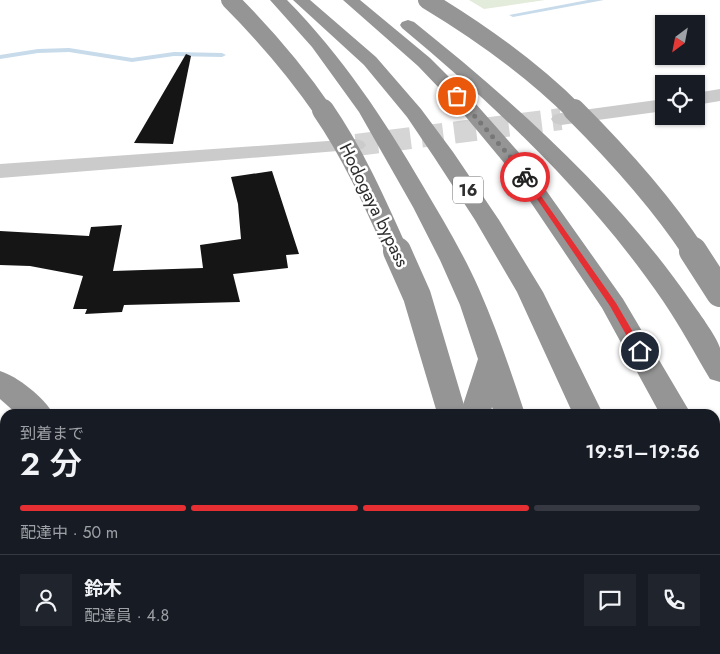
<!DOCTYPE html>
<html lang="ja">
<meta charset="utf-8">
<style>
body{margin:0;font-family:Jost,"Noto Sans JP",sans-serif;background:#20242c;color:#f1f3f6;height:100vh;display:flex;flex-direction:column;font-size:19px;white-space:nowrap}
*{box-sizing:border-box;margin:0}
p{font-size:16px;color:#9ea1a6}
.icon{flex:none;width:28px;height:28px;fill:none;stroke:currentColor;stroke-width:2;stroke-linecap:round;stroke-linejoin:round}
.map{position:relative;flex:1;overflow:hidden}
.side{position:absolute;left:0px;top:409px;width:720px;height:246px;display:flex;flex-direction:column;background:#171b24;border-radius:15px 15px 0 0;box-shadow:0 1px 4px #0004}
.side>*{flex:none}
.needle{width:32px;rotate:212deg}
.fabs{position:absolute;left:655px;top:15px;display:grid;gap:10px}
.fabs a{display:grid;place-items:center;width:50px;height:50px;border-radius:0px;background:#171b24;box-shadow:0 1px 4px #0004;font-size:25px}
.pin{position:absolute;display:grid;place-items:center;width:42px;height:42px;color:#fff;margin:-21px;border:2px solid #fff;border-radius:50%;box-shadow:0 1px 5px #0007}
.courier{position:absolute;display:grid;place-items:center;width:50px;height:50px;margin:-25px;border:4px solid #e52f33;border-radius:50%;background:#fff;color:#222;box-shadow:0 1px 6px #0007}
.overview em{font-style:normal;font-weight:600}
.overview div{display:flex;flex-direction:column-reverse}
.overview{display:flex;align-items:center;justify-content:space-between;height:85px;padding:0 20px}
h1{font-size:32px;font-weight:600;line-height:38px}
.bar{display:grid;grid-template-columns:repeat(4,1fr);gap:8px 5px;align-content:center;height:60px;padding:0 20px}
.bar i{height:6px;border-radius:4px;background:#363941}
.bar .active{background:#e52f33}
.bar p{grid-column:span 4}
.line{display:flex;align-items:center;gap:12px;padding:0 20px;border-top:1px solid #363941}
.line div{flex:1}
.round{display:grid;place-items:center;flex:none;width:52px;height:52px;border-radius:0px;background:#20242c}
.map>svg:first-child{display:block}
.green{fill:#e3ebdb}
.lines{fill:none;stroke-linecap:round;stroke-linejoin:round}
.stream{fill:#c7dbeb;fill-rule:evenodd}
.building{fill:#151515}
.minor-tunnel{stroke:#d5d5d5;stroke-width:22;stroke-dasharray:22 11;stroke-linecap:butt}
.minor{fill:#cbcbcb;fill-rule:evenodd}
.highway{fill:#959595;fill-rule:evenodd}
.highway-bridge-far2{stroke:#959595;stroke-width:18}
.highway-bridge-far1{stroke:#959595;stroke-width:22}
.highway-bridge{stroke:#959595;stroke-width:28}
.route{fill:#e52f33}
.done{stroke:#777;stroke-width:5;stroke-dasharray:0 9}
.labels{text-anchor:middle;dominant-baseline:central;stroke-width:5;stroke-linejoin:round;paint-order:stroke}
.shield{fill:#fff;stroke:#6d6d6d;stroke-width:1}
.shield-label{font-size:16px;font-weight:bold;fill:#2e2e2e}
.street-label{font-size:18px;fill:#2e2e2e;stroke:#fff}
</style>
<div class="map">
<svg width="720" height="654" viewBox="0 0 720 654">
<rect width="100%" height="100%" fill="#fff"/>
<path class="green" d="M469,0h76l-61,9z"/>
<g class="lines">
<g class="stream">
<path d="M588,0h16l-91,17 -4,-2z"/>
<path d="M69,48l63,10 42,-6 48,1 4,2 -4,2 -48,-1 -42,6 -63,-10 -31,1 -38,6v-4l38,-6z"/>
</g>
</g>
<g class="building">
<path d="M186,54l5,2 -18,88 -39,-1z"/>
<path d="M272,171l27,83 -13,1 2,13 -55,6 7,28 -116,3 -2,7 -37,2 2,-5h-14l10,-33 -53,-10 -30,-1v-34l89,5 2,-9 31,-2 -9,46 90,-3 -3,-23 41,-6 -3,-35 -7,-27z"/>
</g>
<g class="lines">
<path class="minor-tunnel" d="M356,145l205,-26"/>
<g class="minor">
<path d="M720,89v12l-24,4v-12z"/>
<path d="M664,99v12l-103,14 -7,-2 -3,-4 3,-4 7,-2z"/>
<path d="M356,139l7,2 3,4 -3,4 -363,29v-14z"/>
</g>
<g class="highway">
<path d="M270,0h17c55,56 97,119 136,186 20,34 40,67 56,103 18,41 32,83 46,125h-30l-3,-7 -2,7h-30l18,-55 -18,-54 -20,-45 -27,-53 -54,-95 -47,-65z"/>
<path d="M293,0h17l66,57 45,52 32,43 46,68 44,72 60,122h-30l-56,-122 -42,-72 -41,-63 -27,-40 -43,-52z"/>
<path d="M343,0h17l70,58 45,45 46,52 102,144 68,115h-31l-58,-106 -97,-144 -44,-53 -43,-45z"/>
<path d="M408,20l6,2c101,81 201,170 276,278 7,10 27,37 30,48 0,10 0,23 0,34l-10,-3c-16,-27 -30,-53 -47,-78 -72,-105 -164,-192 -261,-273l-2,-3 2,-3z"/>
<path d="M0,371c17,5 45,27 53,43h-36l-17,-15z"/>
<path d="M715,474l5,2v35l-5,-1z"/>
<path d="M253,650h43l2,4h-43z"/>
<path d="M332,650h42l2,4h-42z"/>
<path d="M496,650h40l1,4h-40z"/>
<path d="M565,650h40l1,4h-40z"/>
<path d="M667,650h40l2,4h-40z"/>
</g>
<g class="highway-bridge-far2">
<path d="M230,0c35,35 66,71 94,112"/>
<path d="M427,0c53,32 104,68 148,112"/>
</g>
<g class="highway-bridge-far1">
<path d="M323,110c31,45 52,93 74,142"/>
<path d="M574,110c44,44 86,90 120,142"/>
</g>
<g class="highway-bridge">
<path d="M397,251l20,45 35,118"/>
<path d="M693,251l27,42"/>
</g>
</g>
<path class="route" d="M522,176h5l89,127 28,48 -1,3h-6l-27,-48 -88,-129z"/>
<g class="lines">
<path class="done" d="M457,96l56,64 12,17"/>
</g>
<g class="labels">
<rect class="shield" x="453" y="176.5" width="30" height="27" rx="4"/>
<g class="shield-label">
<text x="468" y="190">16</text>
</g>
<g class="street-label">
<text transform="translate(374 205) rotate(64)">Hodogaya bypass</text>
</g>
</g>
</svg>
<div class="fabs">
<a><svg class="needle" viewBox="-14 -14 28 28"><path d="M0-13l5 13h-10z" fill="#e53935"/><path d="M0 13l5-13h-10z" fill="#9ea1a6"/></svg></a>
<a><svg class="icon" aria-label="locate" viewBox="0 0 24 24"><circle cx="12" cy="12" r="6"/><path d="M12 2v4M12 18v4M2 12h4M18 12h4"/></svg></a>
</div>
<div class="pin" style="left:457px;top:96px;background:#ea580c"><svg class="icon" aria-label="bag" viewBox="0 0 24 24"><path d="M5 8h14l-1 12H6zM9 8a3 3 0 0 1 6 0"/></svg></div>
<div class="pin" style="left:640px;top:351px;background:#1f2937"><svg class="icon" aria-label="home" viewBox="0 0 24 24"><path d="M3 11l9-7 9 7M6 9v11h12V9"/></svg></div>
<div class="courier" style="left:525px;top:177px"><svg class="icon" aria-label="bike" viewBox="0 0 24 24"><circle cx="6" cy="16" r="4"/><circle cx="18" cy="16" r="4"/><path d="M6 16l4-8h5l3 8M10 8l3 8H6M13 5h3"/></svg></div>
<section class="side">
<div class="overview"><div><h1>2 分</h1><p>到着まで</p></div><em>19:51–19:56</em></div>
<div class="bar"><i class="active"></i><i class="active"></i><i class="active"></i><i></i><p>配達中 · 50 m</p></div>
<div class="line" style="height:90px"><a class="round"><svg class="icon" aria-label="person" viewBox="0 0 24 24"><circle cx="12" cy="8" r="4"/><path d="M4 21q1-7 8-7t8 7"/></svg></a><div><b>鈴木</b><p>配達員 · 4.8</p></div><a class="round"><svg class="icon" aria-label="chat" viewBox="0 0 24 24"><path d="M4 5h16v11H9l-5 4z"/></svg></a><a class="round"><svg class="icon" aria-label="phone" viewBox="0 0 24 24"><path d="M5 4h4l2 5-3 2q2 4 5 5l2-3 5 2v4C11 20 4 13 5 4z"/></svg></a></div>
</section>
</div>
